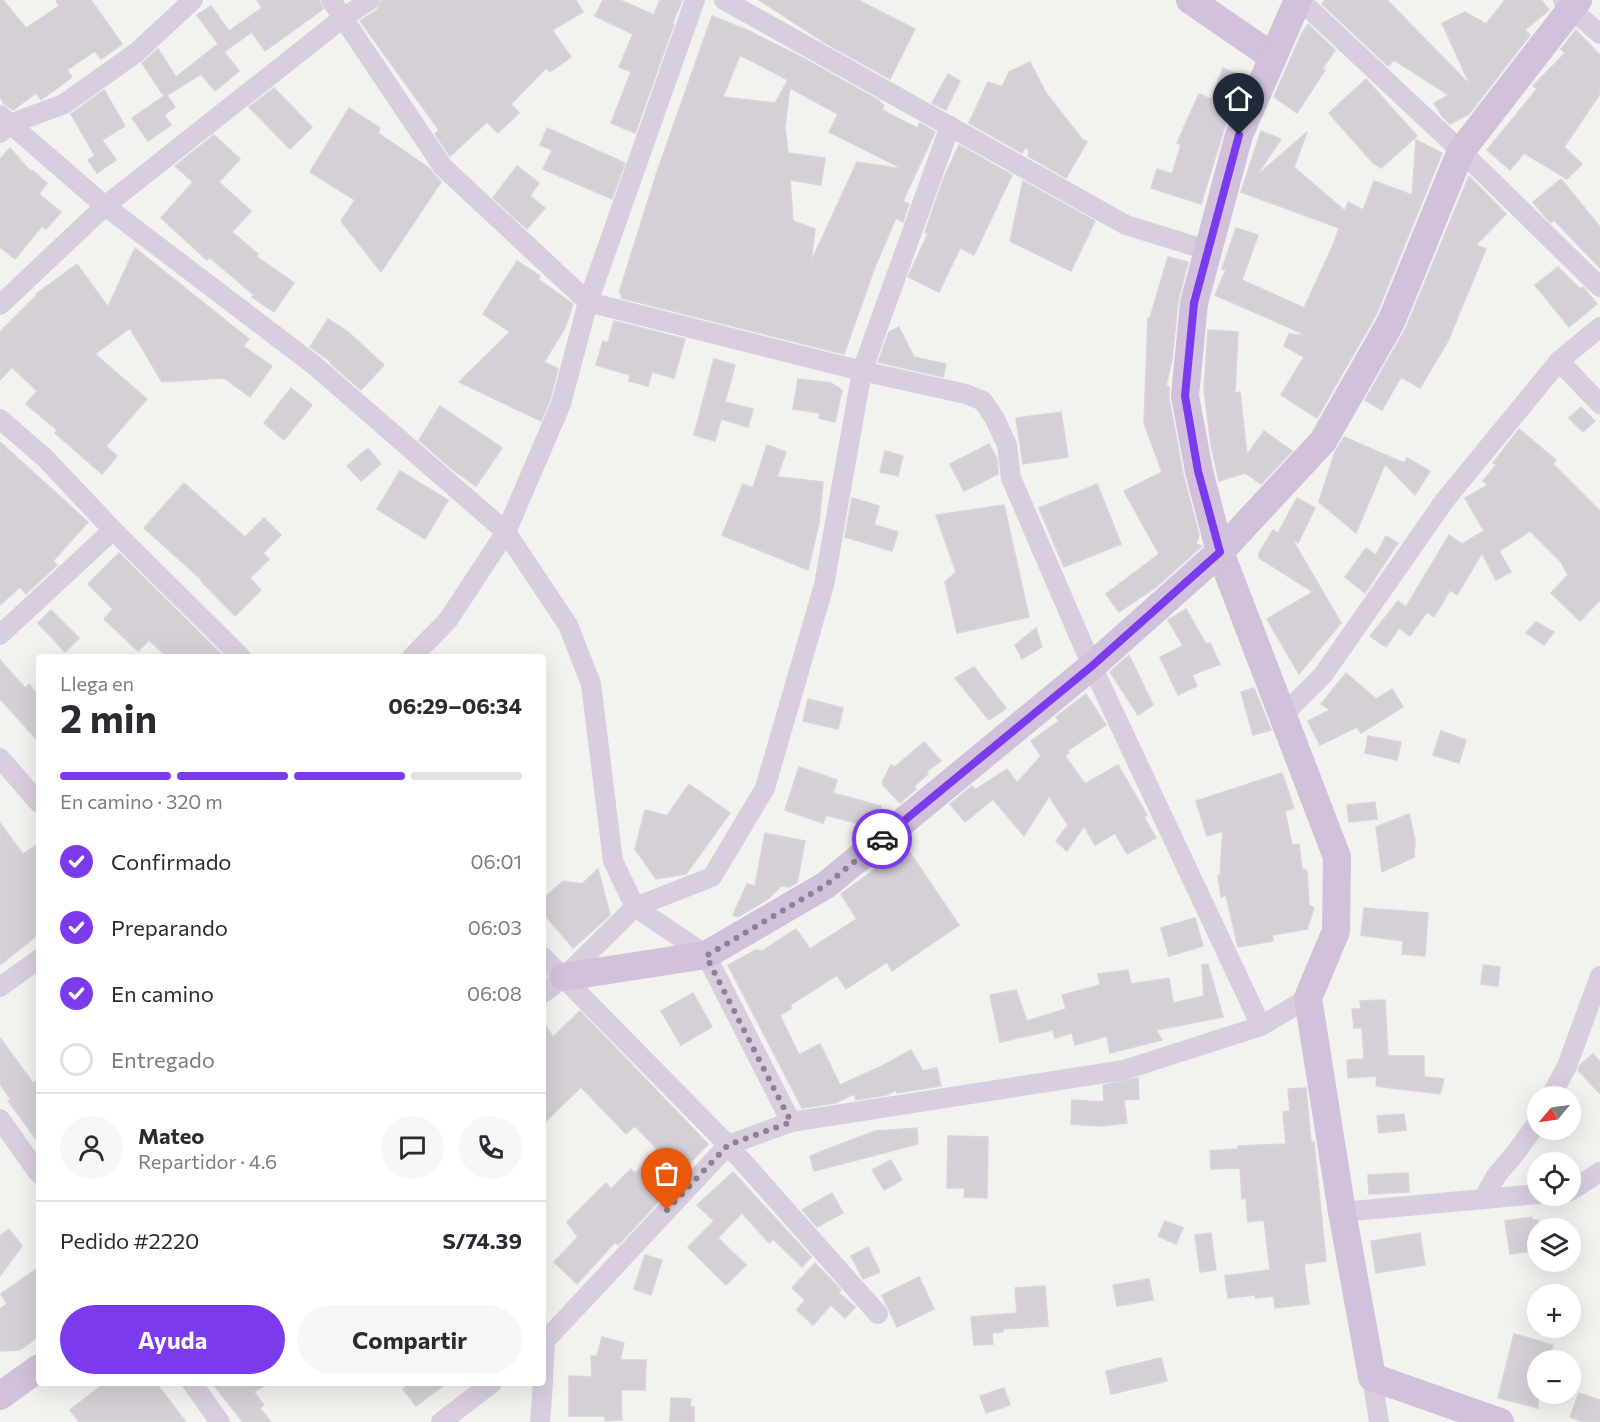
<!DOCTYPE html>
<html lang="es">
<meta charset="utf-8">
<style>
body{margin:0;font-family:Commissioner,sans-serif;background:#f7f7f7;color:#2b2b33;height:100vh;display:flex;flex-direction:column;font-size:22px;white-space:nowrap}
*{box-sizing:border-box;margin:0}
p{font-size:20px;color:#7c7c81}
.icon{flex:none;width:33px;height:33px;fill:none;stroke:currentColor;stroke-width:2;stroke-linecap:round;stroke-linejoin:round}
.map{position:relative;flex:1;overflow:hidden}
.drawer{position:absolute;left:36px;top:654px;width:510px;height:732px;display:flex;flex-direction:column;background:#fff;border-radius:6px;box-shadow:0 6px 24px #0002}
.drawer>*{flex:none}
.needle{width:39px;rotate:241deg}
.buttons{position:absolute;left:1527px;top:1086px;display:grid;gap:12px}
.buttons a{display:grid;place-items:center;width:54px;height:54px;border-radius:50%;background:#fff;box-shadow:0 6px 24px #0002;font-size:30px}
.pin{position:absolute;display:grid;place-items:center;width:51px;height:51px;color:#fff;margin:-62px -26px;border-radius:50% 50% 50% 0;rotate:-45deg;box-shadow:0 0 6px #0007}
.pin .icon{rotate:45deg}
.courier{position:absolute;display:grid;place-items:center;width:60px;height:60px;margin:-30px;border:4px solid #7c3aed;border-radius:50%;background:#fff;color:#222;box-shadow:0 2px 8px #0007}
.summary em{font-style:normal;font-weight:700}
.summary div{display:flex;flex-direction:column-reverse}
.summary{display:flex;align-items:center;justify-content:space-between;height:102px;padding:0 24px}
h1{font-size:39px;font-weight:700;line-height:45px}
.bar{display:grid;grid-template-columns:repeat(4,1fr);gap:9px 6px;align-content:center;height:72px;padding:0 24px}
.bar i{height:8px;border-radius:4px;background:#e1e1e2}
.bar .selected{background:#7c3aed}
.bar p{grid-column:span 4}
.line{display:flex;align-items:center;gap:15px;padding:0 24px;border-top:2px solid #e1e1e2}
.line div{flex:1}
.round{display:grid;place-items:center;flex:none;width:63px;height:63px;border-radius:32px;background:#f7f7f7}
ol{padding:0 24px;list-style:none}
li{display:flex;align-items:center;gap:18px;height:66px}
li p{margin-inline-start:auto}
li .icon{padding:6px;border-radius:50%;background:#7c3aed;color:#fff;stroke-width:4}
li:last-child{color:#7c7c81}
li i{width:33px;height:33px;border:3px solid #e1e1e2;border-radius:50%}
.action{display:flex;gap:12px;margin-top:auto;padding:12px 24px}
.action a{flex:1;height:69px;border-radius:36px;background:#7c3aed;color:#fff;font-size:24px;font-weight:700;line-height:69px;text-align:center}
.action a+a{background:#f7f7f7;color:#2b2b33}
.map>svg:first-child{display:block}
.building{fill:#d6cfd8;stroke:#dad3dc;stroke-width:1.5;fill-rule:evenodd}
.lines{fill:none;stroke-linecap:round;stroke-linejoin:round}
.street{stroke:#d9cde0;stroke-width:20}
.secondary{stroke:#d1c1da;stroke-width:28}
.done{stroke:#8c8291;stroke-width:6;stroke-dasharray:0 10.8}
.route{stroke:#7c3aed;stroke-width:8}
</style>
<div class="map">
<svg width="1600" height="1422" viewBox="0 0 1600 1422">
<rect width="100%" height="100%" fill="#f2f2ef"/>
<g class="building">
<path d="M0,0h3l23,28 33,-22 -3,-6h35l31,44 -21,15 -6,-8 -28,19 5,7 -31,23 -5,-7 -23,17 -9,-6 -4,-7z"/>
<path d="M257,0h62l4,9 -58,42 -13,-19 -28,20 -27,-37 14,-9 18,25 33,-23z"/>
<path d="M382,0h194l7,12 -31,18 19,27 -21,15 -4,-4 -35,36 8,9 -21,20 -11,-11 -37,34 -15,-22 4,-4 -79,-109 17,-11z"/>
<path d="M603,0h17l34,15 6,-15h22l-10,24h2l-39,109 -24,-10 20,-51 -12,-5 14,-33 -38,-18z"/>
<path d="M759,0h99l57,29 -25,50 -63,-35z"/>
<path d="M1325,0h62l83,85 -28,-62 23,-11 21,12 19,-24h36l8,10 -24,20 5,5 -61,79 -19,10 -8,-8 -8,-13 15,-8 -55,-35 -6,6 -66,-62z"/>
<path d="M712,16l37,15 52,26 79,44 -1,1 5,3 -2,5 35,18 3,-5 15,9 -32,69 6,3 -6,18 -7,-4 -20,46 -32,90 -223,-56 1,-4 -3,-1 38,-121zM740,55l48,25 -13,23 -52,-6zM790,88l48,26 -9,18 74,37 -46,-7 -46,100 4,-33 -22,-8 -3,-41 31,5 4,-27 -37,-5 -3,-27z"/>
<path d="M1308,24l27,26 -13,19 3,1 -28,43 -23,-16 27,-62z"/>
<path d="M1576,30l24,25v39l-36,53 18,17 -15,15 -43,-26 -14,17 -23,-20 50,-61 -4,-3 32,-33 -4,-4z"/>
<path d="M218,44l21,27 -24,20 -14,-17 -34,21 8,12 -11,8 7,10 -23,16 -16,-23 32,-22 -22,-33 16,-14 18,28z"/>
<path d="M1030,62l16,31 36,46 5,3 -21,36 -38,-22 1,-6 -4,-2 -3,5 -53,-30 19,-41 14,5 7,-15z"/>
<path d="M1223,68l23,10 -22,51 -23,75 -50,-16 6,-19 15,5 9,-29 -4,-2 22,-49 12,5z"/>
<path d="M948,74l12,7 -14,29 -14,-7z"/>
<path d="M1366,79l51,57 -36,32 -8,-5 -44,-50z"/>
<path d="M274,88l38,39 -22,22 -41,-42z"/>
<path d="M104,90l21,36 -23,14 14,20 -19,13 -9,-13 7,-4 -24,-42z"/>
<path d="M349,108l31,20 -2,5 51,35 12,14 -60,90 -40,-51 14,-21 -45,-28z"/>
<path d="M547,128l78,35 -13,36 -69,-30 9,-19 -12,-5z"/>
<path d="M1261,131l20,8 -22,33 1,1 47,-41 -13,35 51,44 3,-9 15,8 11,-29 38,14 4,-55 26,13 -66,162 -59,103 -36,-23 23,-38 -20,-11 5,-12 17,1 -91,-40 11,-25 -4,-1 14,-41 22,7 -16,45 62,28 29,-63 6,-17 -98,-36z"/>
<path d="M214,135l26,24 -21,23 32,29 -19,21 26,22 -2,2 38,27 -20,29 -22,-15 2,-2 -45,-38 -2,3 -46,-42 32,-36 -18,-16z"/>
<path d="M959,145l53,30 -38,80 -14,-7 -21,44 -31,-15 20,-44 -3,-1 18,-52z"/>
<path d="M10,148l21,24 1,-2 15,13 -8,11 22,18 -15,17 -4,-3 -27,33 -15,-12v-88z"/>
<path d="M517,166l22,17 -9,13 15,12 -18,21 -34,-31z"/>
<path d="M1469,176l37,38 -30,31 10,4 -38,92 -28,47 -19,-11 -19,33 -17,-10 41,-72z"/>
<path d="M1561,179l39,48v41l-46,-48 -3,3 -8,-9 -10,-12z"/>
<path d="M1023,181l72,40 -24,50 -61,-30z"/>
<path d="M135,248l114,91 -6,7 29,20 -22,31 -26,-19 -62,4 -32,-54 -35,26 52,45 -41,47 11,10 -15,18 -47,-41 2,-3 -31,-26 11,-13 -25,-24 -12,13v-48l37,-37 -1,-1 41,-30 31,43z"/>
<path d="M1168,257l20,5 -10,39 -6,58 -6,27 3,1v12l14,75 16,61 -3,9 6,2 -46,41 -37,25 -13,-18 53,-40 -35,-63 38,-19 -18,-49 4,-105h2z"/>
<path d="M517,261l23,15 -2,3 35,25 -8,24 -21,34 14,7 -8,31 -9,21 -82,-39 51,-50 -27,-18z"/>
<path d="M1558,267l22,22 3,-2 14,17 -28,23 -34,-42z"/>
<path d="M328,319l19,12 37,34 -23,25 -31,-27 1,-1 -21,-15z"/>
<path d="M614,321l71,18 -11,39 -22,-6 -4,14 -19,-5 1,-6 -34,-10 7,-24 5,2z"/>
<path d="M899,327l15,30 32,7 -3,13 -65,-15 11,-30z"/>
<path d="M1208,330l30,2 -3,61 5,-1 7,63 17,-24 28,20 -31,33 -16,-11 -26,8 -8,-36 -7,-55z"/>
<path d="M714,359l21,6 -10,37 28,7 -5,18 -27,-8 -6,22 -21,-6z"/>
<path d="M798,379l33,4 11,7 -7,32 -16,-4 1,-5 -27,-4z"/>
<path d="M291,388l21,17 -28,35 -20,-17z"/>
<path d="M440,406l62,42 -26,38 -23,-16 -34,-30z"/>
<path d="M1581,407l14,14 -12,11 -14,-14z"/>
<path d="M1061,412l7,45 -45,7 -7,-46z"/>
<path d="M1519,429l37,31 -3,4 47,47v89l-20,21 -29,-28 17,-18 -7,-13 -31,-31 -31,20 12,21 -15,8 -14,-27 -25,42 -7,-5 -16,27 -7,-5 -17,24 -11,-8 -13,19 -16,-11 28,-35 8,6 43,-72 13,9 22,-13 -19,-33 23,-13 -5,-4 13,-16 -3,-2z"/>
<path d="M1344,437l60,26 3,-5 23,13 -15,24 -30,-31 -29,69 -37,-31 16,-50z"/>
<path d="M0,442l88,80 -35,39 4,4 -31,29 -6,-7 -20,18z"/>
<path d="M989,444l8,15 1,15 -34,17 -14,-27z"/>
<path d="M767,445l19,7 -9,25 46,5 -4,41 -11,47 -86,-35 21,-51 10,4z"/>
<path d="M368,448l13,16 -20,17 -14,-15z"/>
<path d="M885,451l18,5 -5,20 -18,-4z"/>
<path d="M400,471l48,29 -23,39 -48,-30z"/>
<path d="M184,483l61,54 19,-19 17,17 -18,18 6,6 -19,19 11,12 -26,26 -34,-35 1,-1 -58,-52z"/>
<path d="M1097,484l24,60 -57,23 -25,-59z"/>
<path d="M852,498l27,8 -5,19 24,7 -6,19 -47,-14z"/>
<path d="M1297,498l18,10 -17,35 -6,-4 49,84 -42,51 -32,-55 46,-27 -54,-34v-5l14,-23 5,3z"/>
<path d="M1004,505l25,112 -72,16 -12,-51 11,-10 -20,-57z"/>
<path d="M1386,536l12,7 -33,50 -20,-16 21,-29 10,7z"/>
<path d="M119,553l105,104h-57l-18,-17 -11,11 -34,-32 9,-10 -25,-25z"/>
<path d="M1186,609l20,35 4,-1 10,21 -28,11 5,11 -19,9 -18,-38 23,-11 -15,-26z"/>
<path d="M51,610l28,28 -14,14 -27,-29z"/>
<path d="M1536,622l18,10 -10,13 -18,-12z"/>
<path d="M1036,628l6,19 -20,12 -7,-14z"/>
<path d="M1129,655l24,50 -15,10 -28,-43z"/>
<path d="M0,660l25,28 4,-4 10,12v46l-39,-43z"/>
<path d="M974,667l32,41 -17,12 -34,-42z"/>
<path d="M1346,673l30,26 16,-10 11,18 -42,26 -4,-6 -37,18 -12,-24 22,-11 -9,-6z"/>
<path d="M1254,688l17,42 -18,5 -12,-43z"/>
<path d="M1086,694l20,31 -39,26 2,2 -4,3 20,28 33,-19 29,50 -3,2 12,21 -29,16 -12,-21 -20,12 -11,-19 -17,25 -11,-10 12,-16 -19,-29 -25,40 -31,-37 -28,23 -15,-18 22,-18 3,4 32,-21 10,14 24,-27 -10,-15 28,-20 -3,-4z"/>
<path d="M808,699l35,9 -5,21 -35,-8z"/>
<path d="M1441,731l25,9 -7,23 -26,-8z"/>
<path d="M1368,736l33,6 -4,18 -32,-7z"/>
<path d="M924,742l17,19 -15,11 2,2 -14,12 2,3 -16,14 -17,-18v-4l8,-16 4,2z"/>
<path d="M799,767l38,13 -4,13 48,13 -4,15 -7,6 -44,-12 -3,8 -38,-13z"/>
<path d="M1282,773l12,35 -9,3 7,34 7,-1 3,25 5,2 2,34 5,3 -7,21 -35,6 1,6 -35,6 -12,-52 -5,2 -3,-21 2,-1 3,-44 -16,5 -11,-35z"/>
<path d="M689,784l41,29 -44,61 -30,5 -21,-30 10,-39 22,6z"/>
<path d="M1375,802l2,17 -28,3 -2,-17z"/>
<path d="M1409,814l6,26 -1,17 -32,15 -6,-45z"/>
<path d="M0,823l23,31 16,-11v91l-39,31z"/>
<path d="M765,833l40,8 -8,42 -8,4 -8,-1 -13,13 -30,18 -5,-2 14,-31 8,2z"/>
<path d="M906,847l53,78 -67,46 -5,-9 -41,27 -9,-14 -47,30 2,3 -12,7 19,40 21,-11 20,41 44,-20 27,-15 12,21 14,-3 4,18 -44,7 -1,-3 -10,5 -30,5 -2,-6 -19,9 -33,5 -74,-143 28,-15 6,1 34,-22 14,20 47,-30 -16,-25z"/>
<path d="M598,869l12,46 -37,33 -30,-35v-14l20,-18 19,3z"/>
<path d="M1364,908l64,5 -3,43 -23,-2 1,-13 -42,-6z"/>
<path d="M1195,918l8,28 -34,10 -8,-28z"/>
<path d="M1208,964l15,53 -67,13 6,10 -52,13 -3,-17 -32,9 -3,-12 -17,5 -2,-8 -53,12 -10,-47 26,-5 11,31 39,-12 -4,-14 38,-10 -2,-11 30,-4 3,14 38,-6 4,25 31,-7 -2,-31z"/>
<path d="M1483,965l17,2 -2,19 -17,-2z"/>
<path d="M693,993l19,34 -31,18 -20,-34z"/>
<path d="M1385,1000l3,56h36v21l20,2 -4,15 -64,-8 1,-10 -29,2 -1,-18 17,-1 -2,-31h-8l-2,-19h9l-1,-8z"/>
<path d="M580,1011l128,133 -34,36 3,2 -59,63 -3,-3 -38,42 -23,-22 24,-25 -11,-15 39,-39 5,6 20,-20 4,4 22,-24 -22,-23 -9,8 -45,-47 -38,37v-102l10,15z"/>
<path d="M0,1038l33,45 6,-4v64l-31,-42 3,-1 -11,-16z"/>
<path d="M1593,1054l7,8v32l-22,-24 2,-5z"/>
<path d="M1138,1078l1,21 -15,1 3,23 -27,3 -29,-2 1,-24 32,2 -1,-17z"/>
<path d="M1306,1088l5,54h3l12,119 -22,3 5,40 -34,4 -1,-12 -19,2v-3l-27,3 -3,-22 45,-6 -6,-50 -16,2 -2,-24 -4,1 -2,-31 -29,1 -1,-18 28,-2v-3l48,-2 -3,-32 7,-1 -2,-22z"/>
<path d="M1404,1114l2,16 -27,3 -2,-17z"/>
<path d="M917,1128l1,16 -104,27 -4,-15 65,-25z"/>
<path d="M948,1136l40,1 -1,61 -23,-1 1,-9h-18z"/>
<path d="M891,1160l11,20 -18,10 -12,-20z"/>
<path d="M733,1172l78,85 -9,10 -29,-28 -4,4 -27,-30 -24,25 28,27 -20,20 -38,-38 26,-26 -17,-16z"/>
<path d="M1408,1173l1,19 -40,2 -1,-19z"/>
<path d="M832,1193l11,20 -26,14 -15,-17z"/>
<path d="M1532,1217v3h6v14l-3,1 2,15 -27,4 -5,-33z"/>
<path d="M1165,1221l18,7 -7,16 -18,-8z"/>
<path d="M9,1229l13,17 -22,30v-40z"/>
<path d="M1211,1233l5,37 -16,2 -5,-37z"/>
<path d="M1420,1233l5,32 -49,8 -5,-32z"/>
<path d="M868,1247l12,25 -17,7 -12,-23z"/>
<path d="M645,1255l17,5 -11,35 -17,-6z"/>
<path d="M815,1263l26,27 -3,2 17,15 -10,11 -14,-13 -18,20 -16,-15 8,-10 -13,-12z"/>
<path d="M39,1267v69l-19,14 -20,1v-42l7,-5 -6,-10z"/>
<path d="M919,1277l15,32 -37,18 -15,-32z"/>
<path d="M1149,1279l4,21 -36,6 -4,-21z"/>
<path d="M1045,1286l3,40 -45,3v3l-11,1 1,11 -19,1 -3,-28 46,-4 -2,-25z"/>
<path d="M1514,1334l39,11 -4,15h-11v48l-40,-10z"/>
<path d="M602,1337l22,6 -4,17h26l-1,30h-24l1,30 -17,1v-5h-36v-40l23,1 -1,-21h6z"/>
<path d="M1161,1358l6,23 -56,13 -5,-23z"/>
<path d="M105,1383h51l30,39h-107l-9,-12z"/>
<path d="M212,1383h57l-15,9 10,13 -4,3 11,14h-28z"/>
<path d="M411,1383h36l-31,23 -13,-17z"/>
<path d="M1004,1388l6,17 -24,8 -6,-17z"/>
<path d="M1579,1393l21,7v22h-17l-13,-5z"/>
<path d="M671,1398l20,1 -1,8h4v15h-24z"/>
</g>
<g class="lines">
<g class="street">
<path d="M331,0l112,167 145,135 274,69 104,23 17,7 12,18 12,26 4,33 81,188 169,360"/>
<path d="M724,0l402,225 81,25"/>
<path d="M1300,0l161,151 139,136"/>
<path d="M1563,0l8,9 29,25"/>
<path d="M0,115l105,91 209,159 192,167 62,93 23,59 22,177 22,46 71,48 85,167 333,-52 137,-44 47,-28"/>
<path d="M0,133l10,-9 54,-20 73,-52 56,-52"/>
<path d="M0,305l105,-99 239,-189 26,-17"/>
<path d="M1559,361l41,43"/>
<path d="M0,419l45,39 68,72 128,127"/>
<path d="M0,635l113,-105"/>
<path d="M412,657l36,-37 58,-88 55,-128 27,-102 107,-302"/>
<path d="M1283,715l40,-40 122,-175 114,-139 41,-34"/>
<path d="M0,758l39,45"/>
<path d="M543,957l185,188 150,169"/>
<path d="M0,987l39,-28"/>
<path d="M543,993l21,-16 71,-70 77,-30 53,-89 59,-203 38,-214 88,-245"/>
<path d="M1551,1096l16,-30 33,-90"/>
<path d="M0,1119l39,55"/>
<path d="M1570,1191l30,-19"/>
<path d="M1483,1199l13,-23 21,-25 21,-29"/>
<path d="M1342,1212l196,-18"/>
<path d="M543,1339l2,3 -2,37"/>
<path d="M543,1343l185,-198 63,-23"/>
<path d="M1372,1377l7,45"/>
<path d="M192,1383l28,39"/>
<path d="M441,1422l51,-39"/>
<path d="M540,1422l3,-39"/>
</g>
<g class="secondary">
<path d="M1190,0l83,57"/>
<path d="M1298,0l-59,135 -45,168 -9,93 14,75 21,81 117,305 -1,74 -28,67 34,214 30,165 128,45"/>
<path d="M564,977l142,-22 120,-70 266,-219 128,-114 103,-111 68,-119 70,-171 117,-151"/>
<path d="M0,1396l39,-28"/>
</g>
</g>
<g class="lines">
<path class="done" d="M667,1210l61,-65 63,-23 -85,-166 120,-71 56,-46"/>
<path class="route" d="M882,839l210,-173 128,-114 -22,-81 -13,-75 9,-93 45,-168"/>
</g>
</svg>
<div class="buttons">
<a><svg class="needle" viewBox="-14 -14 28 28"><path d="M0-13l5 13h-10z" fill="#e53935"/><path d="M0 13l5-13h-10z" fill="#7c7c81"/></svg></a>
<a><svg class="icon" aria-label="locate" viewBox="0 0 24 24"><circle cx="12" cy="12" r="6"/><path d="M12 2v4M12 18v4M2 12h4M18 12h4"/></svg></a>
<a><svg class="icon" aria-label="layers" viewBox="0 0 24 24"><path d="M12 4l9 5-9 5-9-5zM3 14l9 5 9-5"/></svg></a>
<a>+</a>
<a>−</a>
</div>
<div class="pin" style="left:667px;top:1210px;background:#ea580c"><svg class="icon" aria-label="bag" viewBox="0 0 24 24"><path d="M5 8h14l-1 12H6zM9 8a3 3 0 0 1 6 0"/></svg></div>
<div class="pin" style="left:1239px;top:135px;background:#1f2937"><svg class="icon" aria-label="home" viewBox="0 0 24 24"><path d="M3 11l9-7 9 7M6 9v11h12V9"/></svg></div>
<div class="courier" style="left:882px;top:839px"><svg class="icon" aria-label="car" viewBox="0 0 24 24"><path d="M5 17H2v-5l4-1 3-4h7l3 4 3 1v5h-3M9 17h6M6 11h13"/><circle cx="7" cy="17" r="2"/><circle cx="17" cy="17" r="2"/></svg></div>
<section class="drawer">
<div class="summary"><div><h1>2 min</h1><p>Llega en</p></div><em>06:29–06:34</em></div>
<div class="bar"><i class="selected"></i><i class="selected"></i><i class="selected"></i><i></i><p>En camino · 320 m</p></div>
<ol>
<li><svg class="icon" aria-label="check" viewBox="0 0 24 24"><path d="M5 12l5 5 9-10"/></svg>Confirmado<p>06:01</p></li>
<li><svg class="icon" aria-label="check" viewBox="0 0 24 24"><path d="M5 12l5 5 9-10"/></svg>Preparando<p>06:03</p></li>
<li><svg class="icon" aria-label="check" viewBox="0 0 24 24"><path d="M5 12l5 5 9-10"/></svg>En camino<p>06:08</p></li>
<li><i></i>Entregado</li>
</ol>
<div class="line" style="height:108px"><a class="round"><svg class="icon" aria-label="person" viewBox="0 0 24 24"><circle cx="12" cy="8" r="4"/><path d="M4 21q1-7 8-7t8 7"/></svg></a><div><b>Mateo</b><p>Repartidor · 4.6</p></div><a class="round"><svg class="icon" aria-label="chat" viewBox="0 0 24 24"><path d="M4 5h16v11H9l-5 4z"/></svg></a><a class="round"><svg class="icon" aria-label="phone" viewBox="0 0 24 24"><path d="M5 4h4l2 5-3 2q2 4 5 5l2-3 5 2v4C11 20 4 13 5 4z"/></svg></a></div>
<div class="line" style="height:78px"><div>Pedido #2220</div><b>S/74.39</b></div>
<div class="action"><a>Ayuda</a><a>Compartir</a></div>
</section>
</div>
